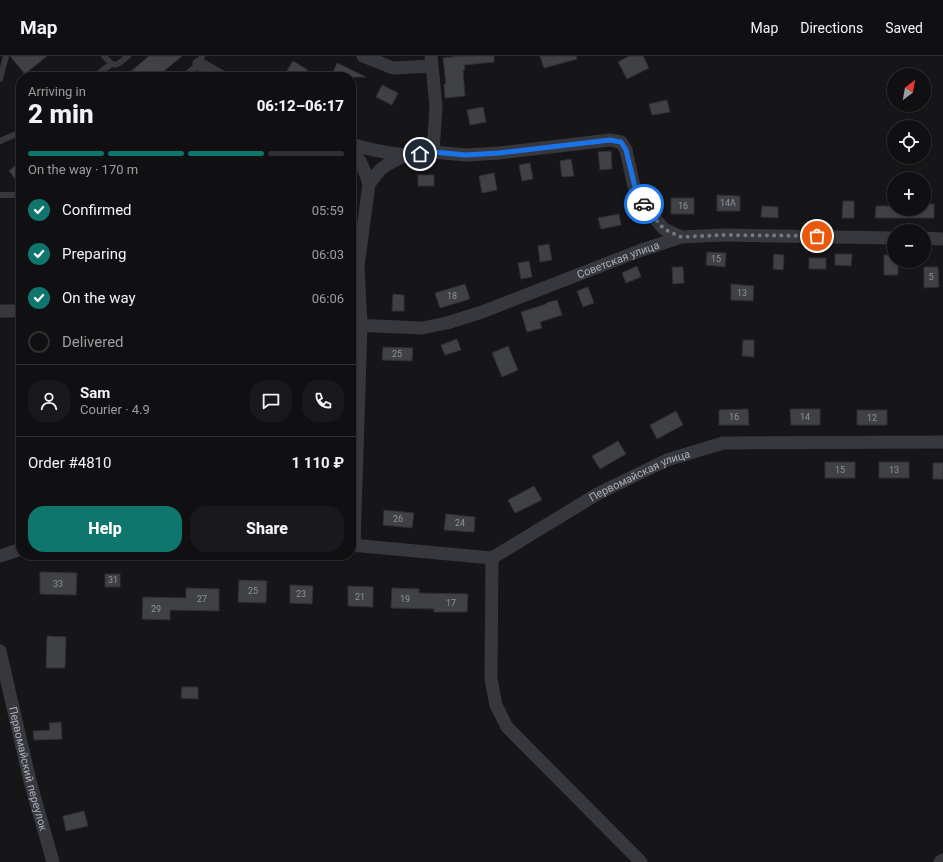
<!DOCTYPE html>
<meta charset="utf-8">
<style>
body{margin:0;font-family:Roboto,sans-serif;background:#19191b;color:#f1f3f6;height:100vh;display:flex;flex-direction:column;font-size:15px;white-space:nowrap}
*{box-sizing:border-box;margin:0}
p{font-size:13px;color:#9c9d9f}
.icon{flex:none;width:22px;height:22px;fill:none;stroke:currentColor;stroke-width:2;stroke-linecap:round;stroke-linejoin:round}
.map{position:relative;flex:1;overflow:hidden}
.panel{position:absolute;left:16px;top:16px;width:340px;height:488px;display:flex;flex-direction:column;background:#101012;border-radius:16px;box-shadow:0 1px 3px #0004,0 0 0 1px #303032}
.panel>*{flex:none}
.needle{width:26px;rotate:31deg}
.buttons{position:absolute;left:887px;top:12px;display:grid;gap:8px}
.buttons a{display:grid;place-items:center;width:44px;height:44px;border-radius:50%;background:#101012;box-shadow:0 1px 3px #0004,0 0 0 1px #303032;font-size:20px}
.pin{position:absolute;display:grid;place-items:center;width:34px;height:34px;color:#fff;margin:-17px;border:2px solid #fff;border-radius:50%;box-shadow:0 1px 4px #0007}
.courier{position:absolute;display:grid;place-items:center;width:40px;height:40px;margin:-20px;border:3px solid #1a73e8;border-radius:50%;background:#fff;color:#222;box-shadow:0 1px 5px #0007}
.head em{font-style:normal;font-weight:800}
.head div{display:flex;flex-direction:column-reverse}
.head{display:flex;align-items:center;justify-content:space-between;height:68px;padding:0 12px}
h1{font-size:26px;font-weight:800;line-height:30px}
.bar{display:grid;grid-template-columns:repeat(4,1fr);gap:6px 4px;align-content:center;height:48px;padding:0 12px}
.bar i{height:5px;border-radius:3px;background:#303032}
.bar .active{background:#0f766e}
.bar p{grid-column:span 4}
.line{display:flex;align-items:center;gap:10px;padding:0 12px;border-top:1px solid #303032}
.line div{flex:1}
.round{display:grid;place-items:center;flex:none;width:42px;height:42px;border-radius:16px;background:#19191b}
ol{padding:0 12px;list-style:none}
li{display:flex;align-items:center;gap:12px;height:44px}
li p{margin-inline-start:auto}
li .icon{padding:4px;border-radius:50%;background:#0f766e;color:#fff;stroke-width:4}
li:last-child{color:#9c9d9f}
li i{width:22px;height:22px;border:2px solid #303032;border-radius:50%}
.primary-button{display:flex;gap:8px;margin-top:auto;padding:8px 12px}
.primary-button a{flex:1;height:46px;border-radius:16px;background:#0f766e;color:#fff;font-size:16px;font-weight:800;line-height:46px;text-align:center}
.primary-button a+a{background:#19191b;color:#f1f3f6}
header{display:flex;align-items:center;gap:24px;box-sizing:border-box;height:56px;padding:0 20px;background:#101012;border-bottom:1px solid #303032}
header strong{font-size:19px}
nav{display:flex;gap:22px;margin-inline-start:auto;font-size:14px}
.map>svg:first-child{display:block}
.building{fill:#404145;stroke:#303034}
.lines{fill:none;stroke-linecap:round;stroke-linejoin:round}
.service{stroke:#37383d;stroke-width:6}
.minor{stroke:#37383d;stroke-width:13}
.done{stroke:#757880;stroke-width:4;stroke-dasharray:0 7.2}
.route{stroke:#1a73e8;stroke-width:5}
.labels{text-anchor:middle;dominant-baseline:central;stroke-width:3.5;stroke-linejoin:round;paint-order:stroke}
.number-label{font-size:9px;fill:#8e929b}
.street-label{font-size:11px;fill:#a8adb8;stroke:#111113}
</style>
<header>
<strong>Map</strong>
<nav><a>Map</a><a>Directions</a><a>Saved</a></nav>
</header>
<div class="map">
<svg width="943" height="806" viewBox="0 0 943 806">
<rect width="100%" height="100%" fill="#161618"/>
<g class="building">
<path d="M10,0h37l-22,18z"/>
<path d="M149,0h33l-25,21h-23l-4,-5z"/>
<path d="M460,0h34v6l-30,3 1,5h-2l2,26 -20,2 -1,-14h2l-3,-26z"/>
<path d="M540,0h36l1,3 -33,9z"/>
<path d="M629,0h14l6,12 -22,11 -9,-17z"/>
<path d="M293,5l15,9 -4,7h-14l-5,-3z"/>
<path d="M337,7l29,14h-35z"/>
<path d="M382,29l16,8 -6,12 -16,-8z"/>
<path d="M667,44l3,12 -18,3 -3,-11z"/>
<path d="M483,51l3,15 -16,3 -3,-15z"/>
<path d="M611,95l1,18 -12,1 -2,-18z"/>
<path d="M571,103l3,17 -12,1 -2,-16z"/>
<path d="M21,105v25l-12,-15z"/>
<path d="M530,107l3,16 -11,2 -3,-16z"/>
<path d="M494,117l3,17 -15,3 -3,-17z"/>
<rect x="418" y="119" width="16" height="11"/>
<path d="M717,139l23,1v15h-23z"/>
<rect x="671" y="142" width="23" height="16"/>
<path d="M843,145h11v17h-12z"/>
<path d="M924,148h10v14h-59l1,-12h16v3h32z"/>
<path d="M762,150l16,1v11l-17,-1z"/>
<path d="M619,158l2,11 -20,4 -3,-11z"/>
<path d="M549,188l3,16 -12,2 -2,-16z"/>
<path d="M707,196l19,1 -1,14 -19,-2z"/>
<path d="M774,198l10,1 -1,15 -10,-1z"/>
<path d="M835,198h17l-1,12 -16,-1z"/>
<path d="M884,199h10v6h4v14h-14z"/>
<rect x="809" y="202" width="17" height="11"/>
<path d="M529,205l3,16 -11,2 -3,-16z"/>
<path d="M637,210l4,11 -15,6 -4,-10z"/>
<path d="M672,211h11l1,16 -11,1z"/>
<path d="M924,211h14l1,20 -15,1z"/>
<path d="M465,228l5,15 -30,9 -5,-15z"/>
<path d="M731,228l23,2 -1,15 -22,-1z"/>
<path d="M588,231l6,16 -11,4 -6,-16z"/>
<path d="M393,238l11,1v16h-12z"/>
<path d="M557,244l5,15 -22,7 2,6 -15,4 -6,-20 25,-8v-1z"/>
<path d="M457,283l4,11 -16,5 -4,-10z"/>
<path d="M743,284h11v17l-12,-1z"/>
<path d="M508,290l10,24 -16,7 -10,-24z"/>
<path d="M383,291l30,1 -1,13 -30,-1z"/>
<path d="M748,353l1,16h-30v-15z"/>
<path d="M790,353h30v16h-29z"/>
<rect x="857" y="354" width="30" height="15"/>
<path d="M676,355l7,14 -26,14 -7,-14z"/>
<path d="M618,385l8,13 -26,15 -8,-13z"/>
<rect x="825" y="406" width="30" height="16"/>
<rect x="879" y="406" width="30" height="16"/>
<rect x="933" y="407" width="10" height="16"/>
<path d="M534,430l8,14 -27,13 -7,-13z"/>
<path d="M384,454l30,3 -2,15 -29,-3z"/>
<path d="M446,458l29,3 -1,15 -30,-2z"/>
<path d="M40,516l37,1 -1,22 -36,-1z"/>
<rect x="105" y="518" width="15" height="13"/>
<path d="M239,524l28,1 -1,22 -28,-1z"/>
<path d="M290,529l23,1 -1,18 -22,-1z"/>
<path d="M348,530l25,1v20l-25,-1z"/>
<path d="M186,532l33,1v22l-49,-1v10l-28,-1 1,-22 43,1z"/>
<path d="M392,532l27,1v4l49,1 -1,18h-33v-3l-43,-1z"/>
<path d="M47,580l19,1 -1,31h-19z"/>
<path d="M182,631h16v12l-17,-1z"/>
<path d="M61,666l1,17 -28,1 -1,-9 17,-1 -1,-7z"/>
<path d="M84,755l4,15 -22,5 -3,-15z"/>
</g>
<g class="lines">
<g class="service">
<path d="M104,0c11,13 12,10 24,0"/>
<path d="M94,21l17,-13"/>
<path d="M183,21l16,-13 3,-8"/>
<path d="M0,23l6,-23"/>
<path d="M0,85l21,-9"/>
<path d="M0,139h21"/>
</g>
<g class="minor">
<path d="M363,0l30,12 38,-2"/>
<path d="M431,0l5,50 -3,46"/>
<path d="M199,8l23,13"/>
<path d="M351,88c19,6 35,9 55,11"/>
<path d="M351,91c9,12 14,23 18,37"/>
<path d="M924,182l19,1"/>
<path d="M0,255h21"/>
<path id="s1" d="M351,269l71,3 25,-5 35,-11 157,-61 42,-14 43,-2 170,3"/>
<path id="s2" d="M351,489l141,13 107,-65 68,-33 56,-17 220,-1"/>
<path d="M354,490l7,-220 -3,-60 11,-82 11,-14 8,-6 18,-9 27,-3 33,3 33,-2 111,-13 11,2 5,8 9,41 15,22 14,16 17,8"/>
<path d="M0,500l21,-7"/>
<path d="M492,502l-1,121 5,26 11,22 134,135"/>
<path id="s3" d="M0,595l30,130 23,81"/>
<path d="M940,806l3,-2"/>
</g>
</g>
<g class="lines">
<path class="done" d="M644,148l6,9 14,16 17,8 43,-2 93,1"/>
<path class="route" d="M420,98l13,-2 33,3 33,-2 111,-13 11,2 5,8 10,41 8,13"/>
</g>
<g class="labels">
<g class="number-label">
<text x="728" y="147">14А</text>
<text x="683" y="150">16</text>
<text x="716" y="203">15</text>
<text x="931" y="221">5</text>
<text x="742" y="237">13</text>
<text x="452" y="240">18</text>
<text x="397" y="298">25</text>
<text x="734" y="361">16</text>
<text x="805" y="361">14</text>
<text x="872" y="362">12</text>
<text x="840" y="414">15</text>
<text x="894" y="414">13</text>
<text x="398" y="463">26</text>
<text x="460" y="467">24</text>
<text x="113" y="524">31</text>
<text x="58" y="528">33</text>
<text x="253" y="535">25</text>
<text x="301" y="538">23</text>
<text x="360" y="541">21</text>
<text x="202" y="543">27</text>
<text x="405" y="543">19</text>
<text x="451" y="547">17</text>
<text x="156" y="553">29</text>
</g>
<g class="street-label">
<text stroke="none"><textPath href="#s1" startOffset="279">Советская улица</textPath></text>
<text stroke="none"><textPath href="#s2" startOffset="311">Первомайская улица</textPath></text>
<text stroke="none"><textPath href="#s3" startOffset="121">Первомайский переулок</textPath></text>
</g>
</g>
</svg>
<div class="buttons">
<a><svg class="needle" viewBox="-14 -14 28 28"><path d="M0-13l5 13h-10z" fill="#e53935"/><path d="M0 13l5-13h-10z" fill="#9c9d9f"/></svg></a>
<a><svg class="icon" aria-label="locate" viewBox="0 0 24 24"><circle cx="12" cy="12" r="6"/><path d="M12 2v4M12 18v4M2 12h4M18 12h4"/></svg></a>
<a>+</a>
<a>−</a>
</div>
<div class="pin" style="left:817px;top:180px;background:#ea580c"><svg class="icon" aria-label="bag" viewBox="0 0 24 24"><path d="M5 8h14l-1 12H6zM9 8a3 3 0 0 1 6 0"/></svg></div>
<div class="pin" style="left:420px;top:98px;background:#1f2937"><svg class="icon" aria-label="home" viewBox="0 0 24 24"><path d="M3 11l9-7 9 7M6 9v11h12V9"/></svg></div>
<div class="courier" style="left:644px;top:148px"><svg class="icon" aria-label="car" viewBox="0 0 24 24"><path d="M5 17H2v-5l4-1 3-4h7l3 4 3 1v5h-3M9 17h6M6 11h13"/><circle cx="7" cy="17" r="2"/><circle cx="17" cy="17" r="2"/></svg></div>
<section class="panel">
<div class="head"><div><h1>2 min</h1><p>Arriving in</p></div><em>06:12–06:17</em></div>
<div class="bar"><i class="active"></i><i class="active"></i><i class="active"></i><i></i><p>On the way · 170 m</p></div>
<ol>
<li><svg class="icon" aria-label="check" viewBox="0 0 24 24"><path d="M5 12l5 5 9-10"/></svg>Confirmed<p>05:59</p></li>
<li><svg class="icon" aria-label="check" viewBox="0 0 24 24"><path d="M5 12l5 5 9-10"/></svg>Preparing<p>06:03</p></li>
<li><svg class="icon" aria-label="check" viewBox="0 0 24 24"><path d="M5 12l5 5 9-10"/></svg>On the way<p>06:06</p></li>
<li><i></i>Delivered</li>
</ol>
<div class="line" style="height:72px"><a class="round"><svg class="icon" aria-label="person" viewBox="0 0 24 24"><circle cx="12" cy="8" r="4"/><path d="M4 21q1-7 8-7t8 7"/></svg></a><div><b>Sam</b><p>Courier · 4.9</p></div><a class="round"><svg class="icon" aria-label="chat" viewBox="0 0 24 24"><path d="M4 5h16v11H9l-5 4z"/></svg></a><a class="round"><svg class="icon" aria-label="phone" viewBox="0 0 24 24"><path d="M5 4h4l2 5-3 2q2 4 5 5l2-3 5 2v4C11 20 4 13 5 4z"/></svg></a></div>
<div class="line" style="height:52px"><div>Order #4810</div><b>1 110 ₽</b></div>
<div class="primary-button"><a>Help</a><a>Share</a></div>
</section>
</div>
